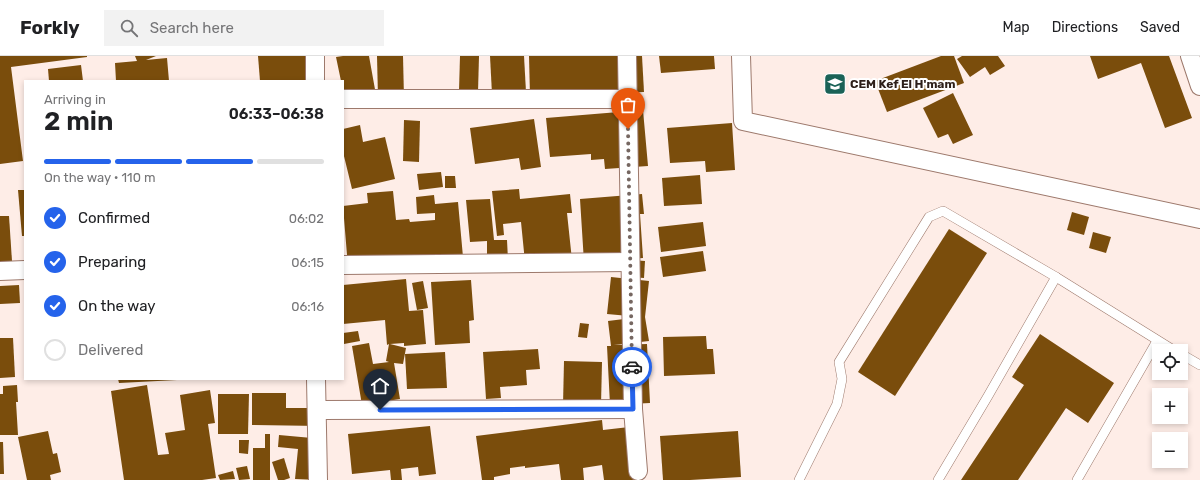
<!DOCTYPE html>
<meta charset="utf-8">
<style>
body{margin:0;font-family:Rubik,sans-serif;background:#f2f2f2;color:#202124;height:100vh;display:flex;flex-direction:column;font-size:15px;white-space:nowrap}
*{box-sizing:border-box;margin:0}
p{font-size:13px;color:#757577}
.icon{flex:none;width:22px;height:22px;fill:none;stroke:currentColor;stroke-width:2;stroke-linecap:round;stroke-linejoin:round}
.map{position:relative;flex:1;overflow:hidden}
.panel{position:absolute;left:24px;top:24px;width:320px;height:300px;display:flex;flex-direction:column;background:#fff;border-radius:0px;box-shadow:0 2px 6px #0003}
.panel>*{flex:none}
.buttons{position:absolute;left:1152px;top:288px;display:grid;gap:8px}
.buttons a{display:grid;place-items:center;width:36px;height:36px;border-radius:0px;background:#fff;box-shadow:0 2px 6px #0003;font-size:20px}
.pin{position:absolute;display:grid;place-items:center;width:34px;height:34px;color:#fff;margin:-41px -17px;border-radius:50% 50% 50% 0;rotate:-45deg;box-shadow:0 0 4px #0007}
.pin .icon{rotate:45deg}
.courier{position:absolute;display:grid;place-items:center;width:40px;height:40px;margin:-20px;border:3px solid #2563eb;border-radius:50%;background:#fff;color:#222;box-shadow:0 1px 5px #0007}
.summary em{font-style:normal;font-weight:600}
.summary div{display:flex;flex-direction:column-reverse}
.summary{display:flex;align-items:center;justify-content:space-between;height:68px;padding:0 20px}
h1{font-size:26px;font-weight:600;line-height:30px}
.bar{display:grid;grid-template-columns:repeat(4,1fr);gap:6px 4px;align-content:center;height:48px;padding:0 20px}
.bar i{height:5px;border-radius:3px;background:#e0e0e0}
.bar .selected{background:#2563eb}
.bar p{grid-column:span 4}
ol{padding:0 20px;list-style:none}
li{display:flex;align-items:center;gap:12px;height:44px}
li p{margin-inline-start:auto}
li .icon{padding:4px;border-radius:50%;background:#2563eb;color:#fff;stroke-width:4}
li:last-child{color:#757577}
li i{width:22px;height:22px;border:2px solid #e0e0e0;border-radius:50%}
header{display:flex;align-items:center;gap:24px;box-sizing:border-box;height:56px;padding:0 20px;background:#fff;border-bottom:1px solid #e0e0e0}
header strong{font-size:19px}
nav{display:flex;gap:22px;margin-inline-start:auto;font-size:14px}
.search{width:280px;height:36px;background:#f2f2f2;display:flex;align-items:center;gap:10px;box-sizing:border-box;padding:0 14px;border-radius:0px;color:#757577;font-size:15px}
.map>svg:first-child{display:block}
.building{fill:#7a4d0c}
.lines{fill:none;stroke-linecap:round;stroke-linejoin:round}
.service-casing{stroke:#9d796c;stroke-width:10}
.minor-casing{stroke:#9d796c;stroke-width:20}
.service{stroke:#fff;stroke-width:9}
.minor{stroke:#fff;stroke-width:18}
.done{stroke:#766761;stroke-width:4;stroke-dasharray:0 7.2}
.route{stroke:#2563eb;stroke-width:5}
.labels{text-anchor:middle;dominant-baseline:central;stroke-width:4;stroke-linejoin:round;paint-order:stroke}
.poi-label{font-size:12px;font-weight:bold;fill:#2d1f19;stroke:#fff;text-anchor:start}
</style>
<header>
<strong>Forkly</strong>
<div class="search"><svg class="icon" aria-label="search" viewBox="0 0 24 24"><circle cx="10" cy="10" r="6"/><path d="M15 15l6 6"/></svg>Search here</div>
<nav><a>Map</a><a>Directions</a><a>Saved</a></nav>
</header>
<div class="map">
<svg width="1200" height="424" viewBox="0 0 1200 424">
<rect width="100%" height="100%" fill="#feede7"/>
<g class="building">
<path d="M0,0h87v1l-76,10 12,94 -23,3z"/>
<path d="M135,0h21l-10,4 21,-2 2,23h-53l-1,-18 22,-2z"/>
<path d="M258,0h58l2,25h-58z"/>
<path d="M343,0h26l7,39 -33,-1v-13h-2l-5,-24z"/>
<path d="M377,0h26l1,42h-26z"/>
<path d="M460,0h19l-1,36 -19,-1z"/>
<path d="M490,0h34l2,36 -34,2z"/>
<path d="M529,0h113l2,36 -114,4z"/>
<path d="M659,0h55l1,13 -54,4z"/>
<path d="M941,0h13l10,27 -77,29 -12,-31z"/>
<path d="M962,0h36l7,10 -15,9 -5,-8 -15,10 -13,-18z"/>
<path d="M1090,0h79l23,62 -27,10 -24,-65 -43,16z"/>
<path d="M81,9l2,16h-34l-1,-12z"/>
<path d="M953,37l20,42 -20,9 -5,-10 -10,4 -15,-30z"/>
<path d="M643,54l5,56 -43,3 -1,-10 -13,1v-6l-41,3 -4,-39z"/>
<path d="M534,63l7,48 -20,3 -2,-12 -44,6 -5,-36z"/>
<path d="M404,64l16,1 -1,41 -16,-1z"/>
<path d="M732,67l3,47 -29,2 -1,-11 -35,2 -3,-35z"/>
<path d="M360,69l3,17 22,-5 10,42 -43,10 -9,-37v-23z"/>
<path d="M441,116l2,15 -24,3 -2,-16z"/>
<path d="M700,119l2,29 -38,2 -2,-28z"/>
<path d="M445,120h10l1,12h-11z"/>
<path d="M519,133l1,10 50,-5 2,19h-5l5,47 -47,2 -4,-40 -18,2 1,11 -7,1 -5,-45z"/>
<path d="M18,134h7v46h-3z"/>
<path d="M393,135l3,29 13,-1 1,3 25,-2v-7l-18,1 -1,-17 18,-2 1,9 23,-2 5,55 -115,10 -5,-61 25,-3 -1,-10z"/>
<path d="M642,138l2,20h-4l3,44 -59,4 -4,-63z"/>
<path d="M490,143l4,41h13l1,20h-21v-19l-17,1 -4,-42z"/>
<path d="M1072,156l17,5 -5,18 -17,-5z"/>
<path d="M0,160h9l3,45 -12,1z"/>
<path d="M703,166l3,24 -45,6 -3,-25z"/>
<path d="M949,173l38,24 -92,143 -37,-24z"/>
<path d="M1093,176l18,5 -5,16 -17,-5z"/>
<path d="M703,195l3,20 -43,6 -3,-20z"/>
<path d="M632,204l13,1 -1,17 -13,-1z"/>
<path d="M611,221l38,4 -4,36 4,24 -35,4 33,-1 3,59 -40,2 -3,-59h4l-3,-25 32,-4 -33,-3z"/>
<path d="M406,223l3,32 14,-1 3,34 -22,2v-3l-14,1 16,4 -3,16 -9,-1 6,36 -38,6 -10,-59 17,-3 4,21 16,-2 -3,-1 3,-17 -2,1 -2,-25 -42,4v-39z"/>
<path d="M471,224l3,40 -5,1 1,22 -35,2 -4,-63z"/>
<path d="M423,225l5,27 -11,2 -5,-27z"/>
<path d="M19,229l1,18 -20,1v-18z"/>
<path d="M580,267l9,1 -2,14 -9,-1z"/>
<path d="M358,275l2,10 -16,3 -1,-11z"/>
<path d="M1040,278l74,49 -26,40 -22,-15 -48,72h-57l63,-95 -12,-8z"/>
<path d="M706,280l1,13h6l2,25 -51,2 -1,-39z"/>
<path d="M0,282h13l2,39 -15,1z"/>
<path d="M538,293l2,20 -14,1 1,15 -27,2 1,11 -15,1 -3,-47z"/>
<path d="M445,296l2,36 -40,1 -2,-35z"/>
<path d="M564,305l38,1 -1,43h-38z"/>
<path d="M118,323h59v1l-58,3z"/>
<path d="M17,329l1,17h-2l2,33h-18v-41h3v-8z"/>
<path d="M147,329l11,70 11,-1 -4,-21 20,-3 -5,-35 30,-5 5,33 -7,1 8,54 -14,2h-78l-13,-89z"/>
<path d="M252,337h34v15h34v18l-68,-1z"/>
<path d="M218,338h31l-1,40h-30z"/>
<path d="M602,364l1,10 35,-4 7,52 -13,2h-28l-2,-15 -19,3 1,12h-23l-2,-16 -34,4v-2l-15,2v6l-16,3v3h-12l-6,-44z"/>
<path d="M430,370l6,48 -17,2 -1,-9 -17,2 1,11h-11l-1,-10 -38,4 -4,-40z"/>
<path d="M48,375l5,23 4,-1 4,19 -11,3 1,5h-24l-9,-43z"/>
<path d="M738,375l3,46 -51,3h-27l-3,-44z"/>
<path d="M265,378h5v46h-17v-32h12z"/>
<path d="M279,379l44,4 -4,41 -24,-1 3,-30 -20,-2z"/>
<path d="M239,384h10l-1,14 -9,-1z"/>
<path d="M0,386h3l1,32h-4z"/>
<path d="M284,402l6,20 -6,2h-6l-6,-18z"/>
<path d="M247,410l3,13 -11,1 -3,-12z"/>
<path d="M233,415l2,8 -15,1 -2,-5z"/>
</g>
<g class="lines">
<g class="service-casing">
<g id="service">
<path d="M1181,298l19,11"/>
<path d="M799,424l38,-76 5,-25 -3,-17 90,-145 14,-6 113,66 119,74"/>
<path d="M938,424l50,-84 68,-119"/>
<path d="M1077,424l80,-139"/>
</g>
</g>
<g class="minor-casing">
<g id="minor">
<path d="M315,0v25"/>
<path d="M627,0l6,353 5,62"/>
<path d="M741,0l2,65 457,98"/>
<path d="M1190,0l10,30"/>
<path d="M343,43h284"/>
<path d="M343,209l287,-3"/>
<path d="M0,215l25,-1"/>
<path d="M316,323l2,101"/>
<path d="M317,354l316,-1"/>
</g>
</g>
<use href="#service" class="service"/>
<use href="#minor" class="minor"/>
</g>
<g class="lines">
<path class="done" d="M628,73l4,238"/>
<path class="route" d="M380,354l253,-1 -1,-42"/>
</g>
<defs>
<g id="school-square" transform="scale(1.15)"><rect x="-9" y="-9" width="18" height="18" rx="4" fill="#1a6257" stroke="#fff"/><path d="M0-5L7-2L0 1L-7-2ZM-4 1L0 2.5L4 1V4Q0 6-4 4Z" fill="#fff"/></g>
</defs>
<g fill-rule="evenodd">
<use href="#school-square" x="835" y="28"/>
</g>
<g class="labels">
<g class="poi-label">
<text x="850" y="28">CEM Kef El H'mam</text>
</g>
</g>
</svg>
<div class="buttons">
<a><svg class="icon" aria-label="locate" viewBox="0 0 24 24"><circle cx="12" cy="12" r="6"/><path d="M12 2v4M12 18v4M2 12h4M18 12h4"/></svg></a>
<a>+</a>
<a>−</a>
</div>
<div class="pin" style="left:628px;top:73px;background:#ea580c"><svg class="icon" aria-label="bag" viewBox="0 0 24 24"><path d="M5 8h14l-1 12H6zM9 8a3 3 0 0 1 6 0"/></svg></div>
<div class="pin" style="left:380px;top:354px;background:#1f2937"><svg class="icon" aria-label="home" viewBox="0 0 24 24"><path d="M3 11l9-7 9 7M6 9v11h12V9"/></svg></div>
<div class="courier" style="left:632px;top:311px"><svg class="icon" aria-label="car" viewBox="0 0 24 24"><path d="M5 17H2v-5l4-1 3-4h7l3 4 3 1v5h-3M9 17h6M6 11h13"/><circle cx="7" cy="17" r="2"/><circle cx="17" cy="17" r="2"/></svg></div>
<section class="panel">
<div class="summary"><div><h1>2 min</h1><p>Arriving in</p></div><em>06:33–06:38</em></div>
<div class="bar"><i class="selected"></i><i class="selected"></i><i class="selected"></i><i></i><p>On the way · 110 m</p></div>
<ol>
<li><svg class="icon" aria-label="check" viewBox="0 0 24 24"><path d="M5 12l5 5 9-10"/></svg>Confirmed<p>06:02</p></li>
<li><svg class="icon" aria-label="check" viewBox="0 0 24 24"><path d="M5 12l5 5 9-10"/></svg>Preparing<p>06:15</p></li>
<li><svg class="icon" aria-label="check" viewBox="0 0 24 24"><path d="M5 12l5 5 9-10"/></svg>On the way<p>06:16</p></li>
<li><i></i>Delivered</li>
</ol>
</section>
</div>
